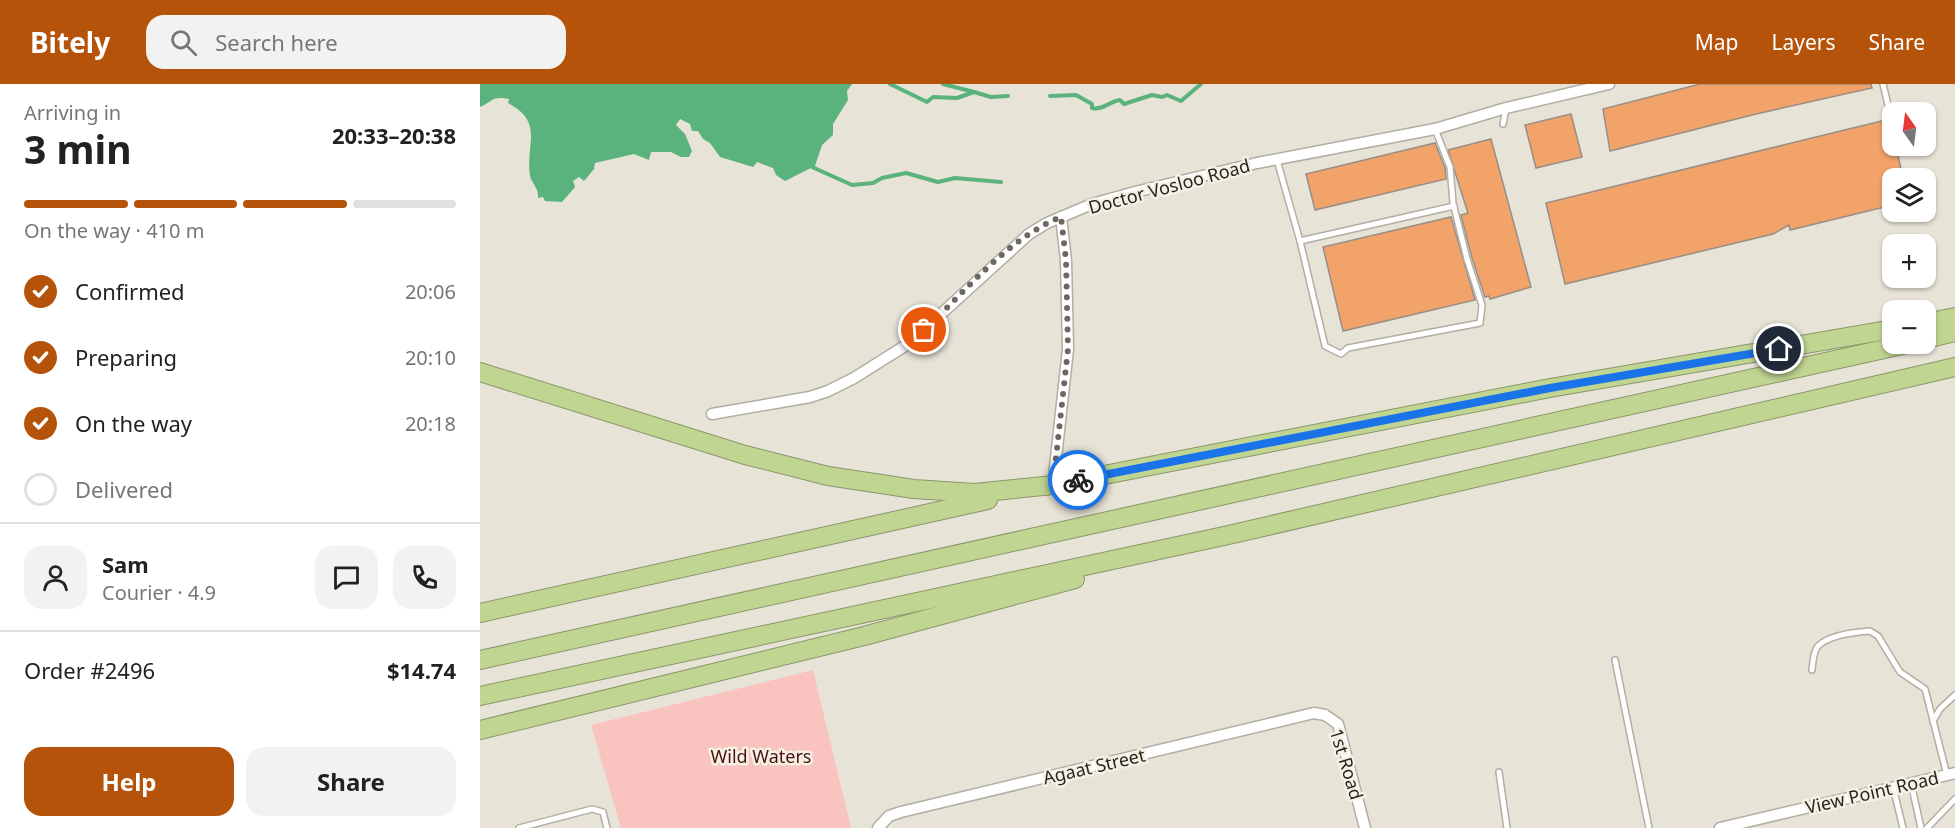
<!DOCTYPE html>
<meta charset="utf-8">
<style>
body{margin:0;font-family:"Noto Sans",sans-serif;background:#f2f2f2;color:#222;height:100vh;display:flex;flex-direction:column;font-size:22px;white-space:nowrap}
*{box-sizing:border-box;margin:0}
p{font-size:20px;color:#767676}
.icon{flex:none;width:33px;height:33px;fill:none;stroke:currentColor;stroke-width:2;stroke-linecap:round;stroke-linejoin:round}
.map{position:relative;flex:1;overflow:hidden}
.side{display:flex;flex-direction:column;background:#fff;width:480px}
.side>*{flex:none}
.needle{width:39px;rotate:346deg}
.controls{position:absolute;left:1402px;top:18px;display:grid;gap:12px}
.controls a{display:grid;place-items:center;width:54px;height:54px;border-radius:12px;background:#fff;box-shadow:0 2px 4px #0004;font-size:30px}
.pin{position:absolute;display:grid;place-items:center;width:51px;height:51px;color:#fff;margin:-26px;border:3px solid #fff;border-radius:50%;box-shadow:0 2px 6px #0007}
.courier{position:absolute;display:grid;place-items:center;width:60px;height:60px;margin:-30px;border:4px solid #1a73e8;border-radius:50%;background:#fff;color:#222;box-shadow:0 2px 8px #0007}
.summary em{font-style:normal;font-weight:700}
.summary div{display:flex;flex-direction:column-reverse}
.summary{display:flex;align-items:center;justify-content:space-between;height:102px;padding:0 24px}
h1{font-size:39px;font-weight:700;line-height:45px}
.bar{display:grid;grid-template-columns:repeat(4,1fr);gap:9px 6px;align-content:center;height:72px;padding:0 24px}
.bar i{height:8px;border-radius:4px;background:#e0e0e0}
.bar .on{background:#b45309}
.bar p{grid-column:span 4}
.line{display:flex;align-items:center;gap:15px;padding:0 24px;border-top:2px solid #e0e0e0}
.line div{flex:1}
.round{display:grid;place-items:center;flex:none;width:63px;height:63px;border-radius:18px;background:#f2f2f2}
ol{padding:0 24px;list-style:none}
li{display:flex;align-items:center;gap:18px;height:66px}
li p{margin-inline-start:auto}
li .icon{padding:6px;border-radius:50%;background:#b45309;color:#fff;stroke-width:4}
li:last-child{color:#767676}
li i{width:33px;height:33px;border:3px solid #e0e0e0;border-radius:50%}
.action{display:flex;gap:12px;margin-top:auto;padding:12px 24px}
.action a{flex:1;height:69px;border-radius:18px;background:#b45309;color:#fff;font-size:24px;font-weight:700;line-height:69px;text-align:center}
.action a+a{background:#f2f2f2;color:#222}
header{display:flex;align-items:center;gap:36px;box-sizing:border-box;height:84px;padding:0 30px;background:#b45309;color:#fff}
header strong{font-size:28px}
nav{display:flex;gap:33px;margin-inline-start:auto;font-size:21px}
.search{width:420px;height:54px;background:#f2f2f2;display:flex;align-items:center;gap:15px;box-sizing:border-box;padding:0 21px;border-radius:18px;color:#767676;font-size:22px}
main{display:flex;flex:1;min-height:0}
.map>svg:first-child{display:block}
.green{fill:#f9c3bf}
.water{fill:#5ab37c}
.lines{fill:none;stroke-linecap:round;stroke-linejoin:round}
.stream{stroke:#5ab37c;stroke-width:4}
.building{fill:#f1a369;stroke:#988e86;stroke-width:1.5}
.service-casing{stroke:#b3aea3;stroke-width:8}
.minor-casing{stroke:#b3aea3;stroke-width:13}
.motorway-casing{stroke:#8a976a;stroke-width:20}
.service{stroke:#fff;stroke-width:5}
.minor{stroke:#fff;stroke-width:10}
.motorway{stroke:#c0d591;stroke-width:18}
.done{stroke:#6b6861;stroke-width:6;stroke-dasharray:0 10.8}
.route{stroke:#1a73e8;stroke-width:8}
.labels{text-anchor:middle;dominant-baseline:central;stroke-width:5;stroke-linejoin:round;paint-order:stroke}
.street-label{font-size:18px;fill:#272521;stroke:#f5f1e4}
.park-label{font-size:18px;fill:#4c1112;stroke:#f5f1e4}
</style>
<header>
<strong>Bitely</strong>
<div class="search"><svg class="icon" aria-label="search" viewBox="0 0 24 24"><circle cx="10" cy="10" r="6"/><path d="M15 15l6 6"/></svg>Search here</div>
<nav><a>Map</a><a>Layers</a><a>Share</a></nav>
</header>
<main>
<section class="side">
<div class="summary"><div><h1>3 min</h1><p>Arriving in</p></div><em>20:33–20:38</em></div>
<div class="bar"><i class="on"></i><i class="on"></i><i class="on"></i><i></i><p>On the way · 410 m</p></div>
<ol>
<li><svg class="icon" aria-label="check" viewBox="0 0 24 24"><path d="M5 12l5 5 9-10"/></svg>Confirmed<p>20:06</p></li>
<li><svg class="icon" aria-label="check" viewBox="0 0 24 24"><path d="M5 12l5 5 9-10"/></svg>Preparing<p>20:10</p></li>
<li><svg class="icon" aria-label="check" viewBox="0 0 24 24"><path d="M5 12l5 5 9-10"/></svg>On the way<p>20:18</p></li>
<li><i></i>Delivered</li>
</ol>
<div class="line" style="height:108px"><a class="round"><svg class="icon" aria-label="person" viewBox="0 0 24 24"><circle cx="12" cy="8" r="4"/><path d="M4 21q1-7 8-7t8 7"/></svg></a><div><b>Sam</b><p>Courier · 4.9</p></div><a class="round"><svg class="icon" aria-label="chat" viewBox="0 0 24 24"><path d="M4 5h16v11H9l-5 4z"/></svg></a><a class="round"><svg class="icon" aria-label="phone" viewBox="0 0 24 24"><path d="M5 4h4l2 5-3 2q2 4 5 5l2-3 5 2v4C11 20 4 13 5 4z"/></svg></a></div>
<div class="line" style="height:78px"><div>Order #2496</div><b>$14.74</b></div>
<div class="action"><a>Help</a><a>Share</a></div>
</section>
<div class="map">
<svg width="1475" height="744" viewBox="0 0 1475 744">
<rect width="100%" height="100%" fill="#e8e3d7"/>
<path class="green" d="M333,586l38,158h-230l-30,-103z"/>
<path class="water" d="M0,0h372l-5,7 1,9 -15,24v11l-11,10 -7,21 -30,15 -9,-6 -3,-7 -16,-6 -4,5 -33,-10 -10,-14 -7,-4 -5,-8h-6l-2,-7 -10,-5 -4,6 9,9 7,17 -3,6h-8l-10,-5h-20l-2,8 -15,-6 -39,9 -1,6 -10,12 -5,-4 -6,4 2,6 -13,15 -17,-1 -2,-4 -5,1c1,-10 -6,-14 -8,-22 -5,-32 15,-53 -22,-73l1,-4c-18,-3 -15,2 -29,8z"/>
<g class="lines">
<g class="stream">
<path d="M410,0l37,18 6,-5 24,1 17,-6 17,5 17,-1"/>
<path d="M463,0l31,8"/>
<path d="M570,12l26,-1 16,9v4c10,3 18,-7 28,-8l4,4 28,-9 10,2 5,-2 14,6 20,-17"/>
<path d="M332,83l40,18 21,-2 9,-5 24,-5 32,9 17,-4 46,4"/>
</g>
</g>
<g class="building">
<path d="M1220,0h171l1,4 -116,26 -146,37 -7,-42z"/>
<path d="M1091,30l11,43 -46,11 -11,-43z"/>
<path d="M1410,35l3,27h3l7,32h-10v27l-103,25 -1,-5 -16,9 -208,50 -19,-81z"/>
<path d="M1011,55l40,148 -41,12 -1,-3 -4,1 -13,-39 -11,-43 7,-2 -20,-63z"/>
<path d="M955,59l10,25 1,11 -131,31 -9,-36z"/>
<path d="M971,133l24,83 -132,31 -20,-84z"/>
</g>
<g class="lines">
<g class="service-casing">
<g id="service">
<path d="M1403,0l5,21"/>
<path d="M1023,40l3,-15"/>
<path d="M797,76l23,81 25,105 16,8 7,-6 132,-25 2,-18 -15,-46 -14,-56 -3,-36 -15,-38"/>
<path d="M820,157l154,-35"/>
<path d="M1135,576l34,168"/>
<path d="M1332,586c1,-8 1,-18 6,-24 11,-11 38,-14 52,-15l8,5 22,36 25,17 22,86"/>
<path d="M1453,637l7,-12 15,-14"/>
<path d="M1019,688l8,56"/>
<path d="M1431,699l10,45"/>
<path d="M1413,703l10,41"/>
<path d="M39,744l73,-19 11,3 4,16"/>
<path d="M1447,744l28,-29"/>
</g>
</g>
<g class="minor-casing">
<g id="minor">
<path d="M232,330l98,-17 18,-6 26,-13 54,-34 121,-110 18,-11 45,-19 43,-12 122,-29 178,-34 71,-21 103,-24"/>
<path d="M573,401l15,-136 -2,-89 -5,-43"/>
<path d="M398,744l11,-12 12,-4 413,-99 11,2 13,9 27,104"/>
<path d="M1240,744l235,-55"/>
</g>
</g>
<g class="motorway-casing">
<g id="motorway">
<path d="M1446,239l29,-6"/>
<path d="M1446,255l29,-7"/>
<path d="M0,288l265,83 83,21 86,13 61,4 78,-8 497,-97 343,-59"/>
<path d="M0,529l508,-113"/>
<path d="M0,576l1427,-316"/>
<path d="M0,612l744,-160 731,-169"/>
<path d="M0,646l384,-94 211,-57"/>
</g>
</g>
<use href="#service" class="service"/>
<use href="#minor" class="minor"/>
<use href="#motorway" class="motorway"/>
</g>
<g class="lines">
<path class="done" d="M444,246c42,-39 83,-91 137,-113l5,43 2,89 -15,136 25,-5"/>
<path class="route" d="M598,396l472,-92 229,-39"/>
</g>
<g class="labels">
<g class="street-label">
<text transform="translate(689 102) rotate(-15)">Doctor Vosloo Road</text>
<text transform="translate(867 680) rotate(73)">1st Road</text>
<text transform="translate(614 682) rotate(-13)">Agaat Street</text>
<text transform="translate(1392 708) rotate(-13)">View Point Road</text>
</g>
<g class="park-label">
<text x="281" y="672">Wild Waters</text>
</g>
</g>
</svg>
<div class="controls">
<a><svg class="needle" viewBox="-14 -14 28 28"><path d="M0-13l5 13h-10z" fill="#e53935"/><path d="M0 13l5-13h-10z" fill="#767676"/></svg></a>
<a><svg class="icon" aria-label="layers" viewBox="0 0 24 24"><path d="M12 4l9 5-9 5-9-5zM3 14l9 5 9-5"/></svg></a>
<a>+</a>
<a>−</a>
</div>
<div class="pin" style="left:444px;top:246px;background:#ea580c"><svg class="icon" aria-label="bag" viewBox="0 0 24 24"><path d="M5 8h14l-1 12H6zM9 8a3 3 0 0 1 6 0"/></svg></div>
<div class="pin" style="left:1299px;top:265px;background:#1f2937"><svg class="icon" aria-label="home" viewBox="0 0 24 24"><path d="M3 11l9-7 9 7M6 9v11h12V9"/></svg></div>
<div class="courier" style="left:598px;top:396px"><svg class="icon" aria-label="bike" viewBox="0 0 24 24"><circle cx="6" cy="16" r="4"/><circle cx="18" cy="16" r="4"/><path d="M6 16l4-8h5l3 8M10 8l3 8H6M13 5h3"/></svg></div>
</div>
</main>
